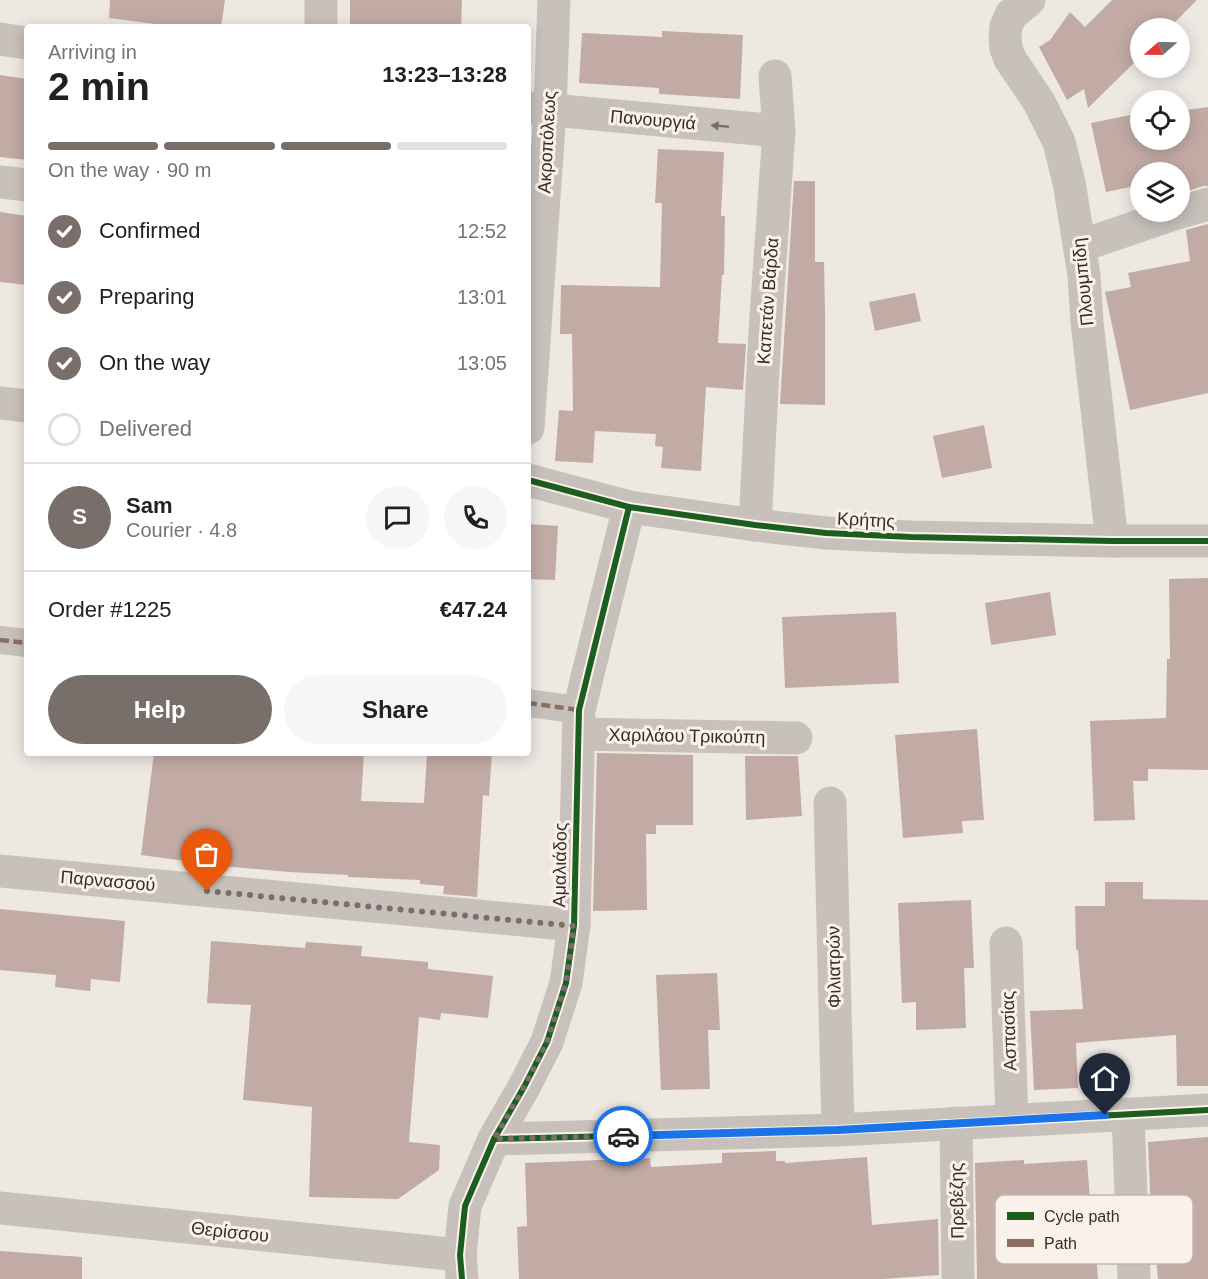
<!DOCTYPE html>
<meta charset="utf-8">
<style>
body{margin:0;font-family:Helvetica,sans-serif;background:#f6f6f6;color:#202124;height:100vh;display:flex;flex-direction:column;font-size:22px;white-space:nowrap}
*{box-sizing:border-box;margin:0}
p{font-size:20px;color:#757577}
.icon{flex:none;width:33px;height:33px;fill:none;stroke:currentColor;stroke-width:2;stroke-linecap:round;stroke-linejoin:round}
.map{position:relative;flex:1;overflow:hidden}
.panel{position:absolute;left:24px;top:24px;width:507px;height:732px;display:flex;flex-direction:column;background:#fff;border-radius:6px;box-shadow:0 3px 15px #0003}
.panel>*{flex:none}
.needle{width:39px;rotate:250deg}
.fabs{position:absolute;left:1130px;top:18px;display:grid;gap:12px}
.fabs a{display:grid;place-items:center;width:60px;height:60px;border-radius:50%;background:#fff;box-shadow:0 3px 15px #0003;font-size:30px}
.pin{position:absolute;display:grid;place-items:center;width:51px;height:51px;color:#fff;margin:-62px -26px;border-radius:50% 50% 50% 0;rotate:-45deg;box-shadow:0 0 6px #0007}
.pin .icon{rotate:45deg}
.courier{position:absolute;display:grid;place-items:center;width:60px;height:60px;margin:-30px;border:4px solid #1a73e8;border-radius:50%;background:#fff;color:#222;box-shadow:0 2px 8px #0007}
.summary em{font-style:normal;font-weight:700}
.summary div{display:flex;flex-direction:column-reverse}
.summary{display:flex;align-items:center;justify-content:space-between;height:102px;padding:0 24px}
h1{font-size:39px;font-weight:700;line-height:45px}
.bar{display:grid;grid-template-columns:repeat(4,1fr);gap:9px 6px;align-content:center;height:72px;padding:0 24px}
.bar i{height:8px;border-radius:4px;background:#e0e0e0}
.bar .on{background:#786e6a}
.bar p{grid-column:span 4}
.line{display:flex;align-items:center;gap:15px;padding:0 24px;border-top:2px solid #e0e0e0}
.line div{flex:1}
.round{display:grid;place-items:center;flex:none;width:63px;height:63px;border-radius:32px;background:#f6f6f6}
ol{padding:0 24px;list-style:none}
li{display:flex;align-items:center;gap:18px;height:66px}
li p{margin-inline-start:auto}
li .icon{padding:6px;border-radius:50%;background:#786e6a;color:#fff;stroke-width:4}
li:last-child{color:#757577}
li i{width:33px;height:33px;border:3px solid #e0e0e0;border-radius:50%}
.primary-button{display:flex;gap:12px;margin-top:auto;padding:12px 24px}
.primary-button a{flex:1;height:69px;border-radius:36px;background:#786e6a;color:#fff;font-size:24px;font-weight:700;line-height:69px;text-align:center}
.primary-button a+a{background:#f6f6f6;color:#202124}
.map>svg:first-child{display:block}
.building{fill:#c2aba4}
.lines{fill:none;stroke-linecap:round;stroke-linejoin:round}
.pedestrian{stroke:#c7c0bb;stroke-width:28}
.minor{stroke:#c7c0bb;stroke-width:33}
.quiet{stroke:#8d6e63;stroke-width:4.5;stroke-dasharray:9 4.5;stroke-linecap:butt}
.cycleway-casing{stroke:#faf2ea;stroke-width:10}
.cycleway{stroke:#1b5e20;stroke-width:6}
.oneway{fill:#786f6b}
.done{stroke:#786e6a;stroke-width:6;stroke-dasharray:0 10.8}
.route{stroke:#1a73e8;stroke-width:8}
.labels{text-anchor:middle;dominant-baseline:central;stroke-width:6;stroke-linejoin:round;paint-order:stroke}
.street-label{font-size:18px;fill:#382d29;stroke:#faf2ea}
.key{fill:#faf2ea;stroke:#c0b7b0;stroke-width:1.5}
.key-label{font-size:16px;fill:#382d29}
</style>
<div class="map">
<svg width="1208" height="1279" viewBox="0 0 1208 1279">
<rect width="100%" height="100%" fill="#eee8e3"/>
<g class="building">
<path d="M110,0h115l-4,27h-43l-69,-9z"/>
<path d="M350,0h112l-1,27h-111z"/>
<path d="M1112,0h85l-28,28h-29v29l-52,51 -4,-19 -17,11 -28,-53 11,-7 20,-28 15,15z"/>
<path d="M662,31l81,4 -3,64 -81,-5v-6l-80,-5 3,-50 80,4z"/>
<path d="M0,75l27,4v81l-27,-3z"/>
<path d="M1208,107v79h-5l-22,7 -2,-21h-39v13l-34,7 -15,-69 49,-10v27h39v-29z"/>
<path d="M658,149l66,3 -3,64h4l-1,59h-2l-4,68 28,1 -3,46 -37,-3 -5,84 -40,-3 2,-21 -8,-1 1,-12 -61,-3 -2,32 -38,-2 4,-51 14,1 -1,-77h-12l1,-49 99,2 2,-84h-7z"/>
<path d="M794,181h21v81h9l1,49v94l-45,-1z"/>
<path d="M0,212l27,4v69l-27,-3z"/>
<path d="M1208,224v169l-78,17 -25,-118 26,-5 -3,-14 62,-12 -4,-31z"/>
<path d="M915,293l6,28 -46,10 -6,-29z"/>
<path d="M984,425l8,43 -50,10 -9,-42z"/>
<path d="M528,524l30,2 -3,54 -27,-1z"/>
<path d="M1208,578v192l-60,-1v12h-15l2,39 -41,1 -4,-100 76,-3 1,-59h3l-1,-80z"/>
<path d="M1050,592l6,43 -65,10 -6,-42z"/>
<path d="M896,612l3,71 -114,5 -3,-71z"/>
<path d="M977,729l7,91 -22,1 1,12 -60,5 -8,-103z"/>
<path d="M154,753h210l-3,48 63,2 3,-50h65l-3,43 -6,-1 -6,102 -34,-3 1,-8 -24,-2v-4l-72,-3v-2l-59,-3 -67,-6 -81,-11z"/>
<path d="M597,753l96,2v70h-37v9h-10l1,76 -54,1z"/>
<path d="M745,756h53l4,60 -56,4z"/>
<path d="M1105,882h38v17l65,1v186h-31l-1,-51 -100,8 2,45 -44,2 -4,-79 53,-2 -5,-59h-2l-1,-44h30z"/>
<path d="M971,900l3,68h-10l2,60 -50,2v-28l-14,1 -4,-100z"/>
<path d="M0,909l125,12 -5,61 -29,-3 -1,12 -35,-4 1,-12 -56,-5z"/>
<path d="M211,941l94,7 1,-6 56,4 -1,10 67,6v7l65,7 -5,42 -47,-5 -1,7 -21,-3 -10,125 31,3 -1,25 -41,29 -89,-2 3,-90 -69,-7 8,-95 -44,-2z"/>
<path d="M717,973l3,57h-12l2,59 -49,1 -5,-115z"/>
<path d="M1208,1137v142h-50l-8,-89 -2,-48z"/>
<path d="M776,1151v10h9v2l82,-6 5,68 66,-6 1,56 -56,4h-364l-2,-52 10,-1 -2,-63 125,-5 1,9 71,-4v-10z"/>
<path d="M1024,1160v4l63,-4 6,81 2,-1 3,39h-121l-2,-116z"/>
<path d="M0,1251l82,6v22h-82z"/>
</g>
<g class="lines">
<g class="pedestrian">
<path d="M0,640l27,3"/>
<path d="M528,703l51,7"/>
</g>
<g class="minor">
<path d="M1029,0l-18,15 -5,11 -1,12 1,10 4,11 29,43 20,40 10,40 15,93 3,47 25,219"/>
<path d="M321,27v-27"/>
<path d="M0,39l27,4"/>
<path d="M530,108l249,23"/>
<path d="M0,182l27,3"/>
<path d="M1080,246l91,-31 37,-11"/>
<path d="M0,403l27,3"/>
<path d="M528,428l22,-317 4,-111"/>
<path d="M528,480l101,27 126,18 71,8 85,4 201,4h96"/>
<path d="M755,525l10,-194 14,-200 -4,-55"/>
<path d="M579,734l217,4"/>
<path d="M830,803l8,327"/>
<path d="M0,871l574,54"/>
<path d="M1006,943l6,176"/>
<path d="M1128,1114l6,165"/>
<path d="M956,1123l2,156"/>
<path d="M494,1139l344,-9 370,-20"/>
<path d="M0,1208l460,47"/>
<path d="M462,1279l-2,-24 5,-49 29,-67 30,-52 23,-45 19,-59 8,-58 5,-215 50,-203"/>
</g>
<g class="quiet">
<path d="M0,640l27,3"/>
<path d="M528,703l51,7"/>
</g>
<g class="cycleway-casing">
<g id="cycleway">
<path d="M528,480l101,27 126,18 71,8 85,4 201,4h96"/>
<path d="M494,1139l344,-9 370,-20"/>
<path d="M462,1279l-2,-24 5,-49 29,-67 30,-52 23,-45 19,-59 8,-58 5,-215 50,-203"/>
</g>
</g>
<use href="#cycleway" class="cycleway"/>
</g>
<defs><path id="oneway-solid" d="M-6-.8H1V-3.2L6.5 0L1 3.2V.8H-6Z" transform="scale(1.5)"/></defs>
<use class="oneway" href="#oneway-solid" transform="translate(720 126) rotate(-175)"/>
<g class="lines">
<path class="done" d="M207,891l367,35 -8,57 -19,59 -23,45 -30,52 129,-3"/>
<path class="route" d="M623,1136l215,-6 267,-15"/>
</g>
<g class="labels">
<g class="street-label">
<text transform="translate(653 120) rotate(5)">Πανουργιά</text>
<text transform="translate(547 142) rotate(-87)">Ακροπόλεως</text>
<text transform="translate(1083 282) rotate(-96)">Πλουμπίδη</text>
<text transform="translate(768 301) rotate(-86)">Καπετάν Βάρδα</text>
<text transform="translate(866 520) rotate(3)">Κρήτης</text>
<text transform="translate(687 736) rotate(1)">Χαριλάου Τρικούπη</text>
<text transform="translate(560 865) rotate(-89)">Αμαλιάδος</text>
<text transform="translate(108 881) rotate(5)">Παρνασσού</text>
<text transform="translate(834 967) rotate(-91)">Φιλιατρών</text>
<text transform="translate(1009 1031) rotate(-92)">Ασπασίας</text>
<text transform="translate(957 1201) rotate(-91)">Πρεβέζης</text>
<text transform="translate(230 1232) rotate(6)">Θερίσσου</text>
</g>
</g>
<rect x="995" y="1195" width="198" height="69" rx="9" class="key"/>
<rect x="1007" y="1212" width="27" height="8" fill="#1b5e20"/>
<rect x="1007" y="1239" width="27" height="8" fill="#8d6e63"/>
<g class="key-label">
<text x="1044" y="1222">Cycle path</text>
<text x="1044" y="1249">Path</text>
</g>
</svg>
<div class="fabs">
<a><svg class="needle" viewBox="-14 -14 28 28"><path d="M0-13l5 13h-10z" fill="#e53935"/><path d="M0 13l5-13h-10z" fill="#757577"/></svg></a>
<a><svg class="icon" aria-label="locate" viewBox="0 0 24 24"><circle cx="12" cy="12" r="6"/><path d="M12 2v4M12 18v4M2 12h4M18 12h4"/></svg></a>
<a><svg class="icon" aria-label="layers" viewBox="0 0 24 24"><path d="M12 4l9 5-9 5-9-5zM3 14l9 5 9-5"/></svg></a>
</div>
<div class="pin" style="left:207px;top:891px;background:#ea580c"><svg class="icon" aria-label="bag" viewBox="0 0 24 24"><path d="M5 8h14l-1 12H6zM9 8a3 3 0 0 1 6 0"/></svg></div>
<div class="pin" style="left:1105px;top:1115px;background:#1f2937"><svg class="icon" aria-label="home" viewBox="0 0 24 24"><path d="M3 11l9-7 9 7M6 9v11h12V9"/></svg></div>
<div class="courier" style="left:623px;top:1136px"><svg class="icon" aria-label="car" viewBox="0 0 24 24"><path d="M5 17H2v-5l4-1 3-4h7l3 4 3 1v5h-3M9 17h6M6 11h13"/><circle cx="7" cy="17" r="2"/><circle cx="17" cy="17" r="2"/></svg></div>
<section class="panel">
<div class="summary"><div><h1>2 min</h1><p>Arriving in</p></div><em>13:23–13:28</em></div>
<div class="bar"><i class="on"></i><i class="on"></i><i class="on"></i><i></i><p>On the way · 90 m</p></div>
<ol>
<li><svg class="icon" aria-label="check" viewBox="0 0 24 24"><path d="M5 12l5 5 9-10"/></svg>Confirmed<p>12:52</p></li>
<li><svg class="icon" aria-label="check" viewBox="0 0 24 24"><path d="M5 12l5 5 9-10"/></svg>Preparing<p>13:01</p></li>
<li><svg class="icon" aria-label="check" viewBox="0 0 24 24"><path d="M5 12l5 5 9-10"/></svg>On the way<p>13:05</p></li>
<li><i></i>Delivered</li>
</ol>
<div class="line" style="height:108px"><b class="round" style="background:#786e6a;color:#fff">S</b><div><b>Sam</b><p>Courier · 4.8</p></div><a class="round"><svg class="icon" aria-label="chat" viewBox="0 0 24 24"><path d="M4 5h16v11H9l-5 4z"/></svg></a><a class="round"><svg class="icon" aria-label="phone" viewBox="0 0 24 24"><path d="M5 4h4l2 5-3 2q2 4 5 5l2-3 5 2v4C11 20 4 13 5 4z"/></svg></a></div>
<div class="line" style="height:78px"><div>Order #1225</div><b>€47.24</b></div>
<div class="primary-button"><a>Help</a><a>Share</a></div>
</section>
</div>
